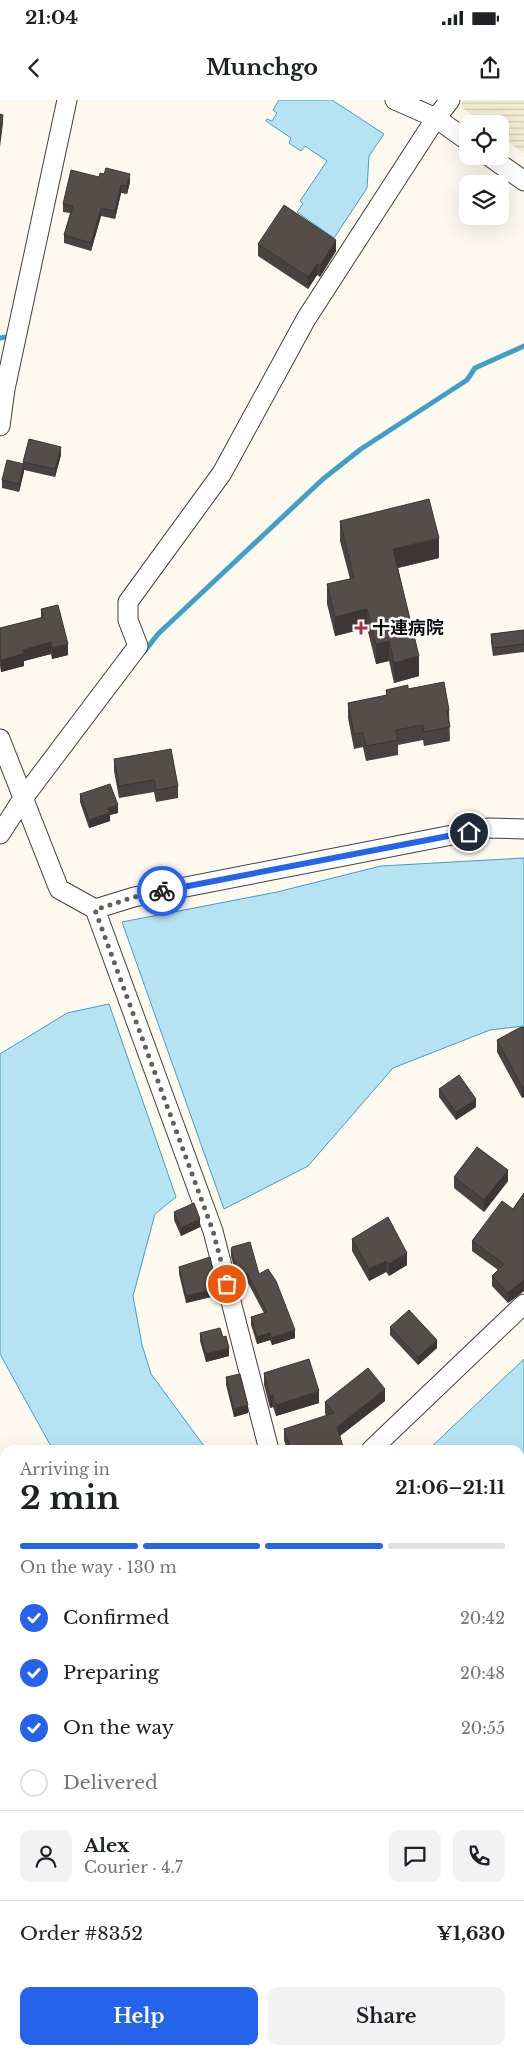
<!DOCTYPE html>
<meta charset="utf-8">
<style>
body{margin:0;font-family:"Libre Baskerville","Noto Sans JP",serif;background:#f2f2f2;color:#202124;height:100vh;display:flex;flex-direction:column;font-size:19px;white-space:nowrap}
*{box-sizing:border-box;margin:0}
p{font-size:16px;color:#757577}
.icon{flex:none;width:28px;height:28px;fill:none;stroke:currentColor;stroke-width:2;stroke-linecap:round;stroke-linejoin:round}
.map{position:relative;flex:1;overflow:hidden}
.sheet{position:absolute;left:0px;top:1345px;width:525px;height:610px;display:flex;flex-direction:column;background:#fff;border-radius:15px 15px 0 0;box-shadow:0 5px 20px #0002}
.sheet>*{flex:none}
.fabs{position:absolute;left:459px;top:15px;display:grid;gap:10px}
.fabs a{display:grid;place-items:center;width:50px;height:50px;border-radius:10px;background:#fff;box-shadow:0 5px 20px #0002;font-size:25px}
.pin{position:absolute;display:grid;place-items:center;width:42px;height:42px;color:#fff;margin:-21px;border:2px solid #fff;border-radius:50%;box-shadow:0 1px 5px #0007}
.courier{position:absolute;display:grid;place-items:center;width:50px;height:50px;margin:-25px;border:4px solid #2563eb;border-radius:50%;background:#fff;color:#222;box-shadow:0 1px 6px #0007}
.summary em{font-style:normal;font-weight:800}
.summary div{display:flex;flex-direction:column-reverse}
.summary{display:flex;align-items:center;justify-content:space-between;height:85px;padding:0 20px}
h1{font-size:32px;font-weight:800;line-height:38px}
.bar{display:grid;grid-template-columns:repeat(4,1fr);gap:8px 5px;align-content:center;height:60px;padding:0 20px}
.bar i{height:6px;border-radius:4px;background:#e0e0e0}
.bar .selected{background:#2563eb}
.bar p{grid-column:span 4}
.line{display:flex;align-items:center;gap:12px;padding:0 20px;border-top:1px solid #e0e0e0}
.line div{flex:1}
.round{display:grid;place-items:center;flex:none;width:52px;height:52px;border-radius:10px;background:#f2f2f2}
ol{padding:0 20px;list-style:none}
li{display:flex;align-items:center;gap:15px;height:55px}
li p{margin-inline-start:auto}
li .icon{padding:5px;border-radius:50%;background:#2563eb;color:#fff;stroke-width:4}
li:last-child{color:#757577}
li i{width:28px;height:28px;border:2px solid #e0e0e0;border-radius:50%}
.button{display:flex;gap:10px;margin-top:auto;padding:10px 20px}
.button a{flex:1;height:58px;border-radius:10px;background:#2563eb;color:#fff;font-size:20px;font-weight:800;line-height:58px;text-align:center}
.button a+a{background:#f2f2f2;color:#202124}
.status{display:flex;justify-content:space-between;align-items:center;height:35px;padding:0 25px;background:#fff;direction:ltr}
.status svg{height:14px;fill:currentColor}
header{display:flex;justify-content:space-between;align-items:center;height:65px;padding:0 20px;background:#fff;font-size:22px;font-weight:800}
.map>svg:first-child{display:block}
.farmland{fill:url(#farmland-rules)}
.water{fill:#b6e3f2;stroke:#429fc5}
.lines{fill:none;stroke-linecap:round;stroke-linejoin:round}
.stream{stroke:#429fc5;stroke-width:5}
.minor-casing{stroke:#404040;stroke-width:21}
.minor{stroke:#fff;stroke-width:19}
.wall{fill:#494240}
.shaded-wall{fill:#3c3634}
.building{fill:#554d4a;stroke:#3c3634}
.done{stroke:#61605c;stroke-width:5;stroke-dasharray:0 9}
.route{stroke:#2563eb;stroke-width:6}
.poi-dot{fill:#b52e43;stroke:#fff;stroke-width:2}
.labels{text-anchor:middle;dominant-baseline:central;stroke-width:5;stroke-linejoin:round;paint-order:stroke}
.poi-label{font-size:18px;font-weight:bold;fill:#0d0d0d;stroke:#fff;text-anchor:start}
</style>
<div class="status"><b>21:04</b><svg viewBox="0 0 49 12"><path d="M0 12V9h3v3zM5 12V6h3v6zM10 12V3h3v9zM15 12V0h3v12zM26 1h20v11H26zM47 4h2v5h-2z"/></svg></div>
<header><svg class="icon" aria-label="back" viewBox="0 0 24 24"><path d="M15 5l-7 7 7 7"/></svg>Munchgo<svg class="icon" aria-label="share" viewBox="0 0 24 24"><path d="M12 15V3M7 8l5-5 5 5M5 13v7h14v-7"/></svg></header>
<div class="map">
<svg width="524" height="1955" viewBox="0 0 524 1955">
<defs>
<pattern id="farmland-rules" width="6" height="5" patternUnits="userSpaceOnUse" patternTransform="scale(1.25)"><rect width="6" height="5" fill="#f2ecd0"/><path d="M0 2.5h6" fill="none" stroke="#cec9b1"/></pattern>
</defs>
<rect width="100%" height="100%" fill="#fef9ee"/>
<g class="farmland">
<path d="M464,0h60v53l-24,-17v-12h-16l-25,-18z"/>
<path d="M520,1913l4,2v40h-22l1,-5h17z"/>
<path d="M256,1950h225l-1,5h-206z"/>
</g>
<g class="water">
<path d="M279,0h53l52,34 -15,22 -2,32 -33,50 -37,-26 6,-8 -3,-3 27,-40 -22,-15 -4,5 -12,-8 2,-5 -25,-17 1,-2 5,2 5,-8 -4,-3z"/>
<path d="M524,758v168l-34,4 -97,38 -85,98 -84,43 -102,-287 155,-30 104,-26z"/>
<path d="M109,904l67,193 -21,17 -22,82 9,49 9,29 56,76h-154l-53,-96v-300l67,-41z"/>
<path d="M524,1259v410l-4,-2v-317h-92z"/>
</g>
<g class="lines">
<g class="stream">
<path d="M0,238l11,-2"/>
<path d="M144,552l14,-18 165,-155 38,-30 106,-69 8,-12 49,-22"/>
</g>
<g class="minor-casing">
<g id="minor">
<path d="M395,0l41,18 32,23"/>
<path d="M489,56l35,25"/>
<path d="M0,326l5,-37 62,-289"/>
<path d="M0,639l59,150 36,20 118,322 56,219"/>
<path d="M0,734l24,-37 114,-151 -10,-26v-18l94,-129 84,-154 130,-201 14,-18"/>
<path d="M95,809l39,-12 354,-69 36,1"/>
<path d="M371,1350l153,-146"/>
<path d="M0,1626l5,1"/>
<path d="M520,1736l4,1"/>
<path d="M520,1853l4,-10"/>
<path d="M48,1955l2,-5"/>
<path d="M487,1955l2,-5"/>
</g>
</g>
<use href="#minor" class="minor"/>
</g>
<g class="wall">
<path d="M99,77l31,5 -3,12 -6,-1 -6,26 -14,-3 -10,35 -27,-8v-8l6,-22 -7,-1v-8z"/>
<path d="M258,144l78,7 -16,26 -3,-2 -9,14 -50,-33z"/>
<path d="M61,355l-6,22 -31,-7 -5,22 -17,-4v-8l21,-16v-2z"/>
<path d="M340,421l99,37 -41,10 21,108 -25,7 -5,-22 -13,3 -9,-36 -32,8 -8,-32v-20l23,-5 -10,-38z"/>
<path d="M41,509l27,46 -16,4 -1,-5 -27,7v5l-23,6 -1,-6v-38l41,-10z"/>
<path d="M524,530v22l-31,4 -2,-14v-8z"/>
<path d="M408,589l41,21 1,31 -26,5 -1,-6 -25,5v10l-32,6 -3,-14 -9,2 -6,-31v-15l38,-7v-6z"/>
<path d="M114,659l64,27v12l-22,4 -2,-10 -35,6 -5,-27z"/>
<path d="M80,694l38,19 -8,2v6l-21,7 -9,-26z"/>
<path d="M524,927l-2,71 -25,-46v-12z"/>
<path d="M439,989l37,18 -20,13 -17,-23z"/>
<path d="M454,1077l54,4 -24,31 -30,-24z"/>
<path d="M524,1093v98l-16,12 -16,-17v-10l6,-6 -26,-19v-10l41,-32z"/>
<path d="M174,1112l26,15 -19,9 -7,-16z"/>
<path d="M352,1139l55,26 -18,11 -3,-4 -17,9 -17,-30z"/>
<path d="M231,1150l28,24 36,64 -23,7 -2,-5 -13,4 -6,-19v-8l13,-4 -17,-32 -8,2 -8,-26z"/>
<path d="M179,1167l35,14 -1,1 2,14 -29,7 -7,-29z"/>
<path d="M390,1227l47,21 -19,17 -28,-30z"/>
<path d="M200,1233l29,23 -23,6 -6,-21z"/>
<path d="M264,1273l55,30 -43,13 -3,-9 -3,1 -6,-23z"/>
<path d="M226,1277l22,36 -14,4 -8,-32z"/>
<path d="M385,1301l-45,35 4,14h-57l-3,-10v-11l43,-13 -2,-2v-12z"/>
<path d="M5,1627v40l-5,-1v-27z"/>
<path d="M520,1739h4v24l-4,-1z"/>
<path d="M5,1747v37l-5,-2v-20z"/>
<path d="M0,1827l5,1v122h33l-1,5h-37l3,-73 -3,-1z"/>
</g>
<g class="shaded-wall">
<path d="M3,15v8l-3,24v-8z"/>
<path d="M130,74v8l-3,12v-8z"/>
<path d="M121,85v8l-6,26v-8z"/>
<path d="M101,108v8l-10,35v-8z"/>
<path d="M336,140v11l-16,26v-11z"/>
<path d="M317,164v11l-9,14v-12z"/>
<path d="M61,347v8l-6,22v-8z"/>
<path d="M24,364v8l-5,20v-8z"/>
<path d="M439,438v20l-46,11v-20z"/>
<path d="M367,509v19l-32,8v-19z"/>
<path d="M389,541v20l-13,3v-20z"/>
<path d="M51,542v12l-27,7v5l-23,6v-12l22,-10z"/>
<path d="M68,544v11l-16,4v-11z"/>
<path d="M419,556v20l-25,7v-20z"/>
<path d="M118,705v8l-8,2v6l-21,7v-8l19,-12z"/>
<path d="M524,986v11l-2,1v-11z"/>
<path d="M476,999v8l-20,13v-8z"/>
<path d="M508,1070v11l-24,31v-12z"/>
<path d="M200,1119v8l-19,9v-8z"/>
<path d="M407,1153v12l-18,11v-12z"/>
<path d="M386,1161v11l-17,9v-12z"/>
<path d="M247,1173v8l-8,2v-8z"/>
<path d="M214,1174v7l-3,1v-7z"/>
<path d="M524,1180v11l-16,12v-10z"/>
<path d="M215,1189v7l-29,7v-7z"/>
<path d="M295,1230v8l-23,7v-7z"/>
<path d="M270,1233v7l-13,4v-7z"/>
<path d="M437,1240v8l-19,17v-8z"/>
<path d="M229,1248v8l-23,6v-8z"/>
<path d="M385,1289v12l-48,37v-11z"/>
<path d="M319,1291v12l-43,13v-11z"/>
<path d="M273,1295v12l-3,1v-12z"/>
<path d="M248,1305v8l-14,4v-8z"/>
<path d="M36,1950h2l-1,5h-3z"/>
</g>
<g class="building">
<path d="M0,14l3,1 -3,24z"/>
<path d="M106,68l24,6 -3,12 -6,-1 -6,26 -14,-3 -10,35 -27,-8 9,-29 -10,-2 8,-34 28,7 1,-4 4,1z"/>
<path d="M284,105l52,35 -16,26 -3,-2 -9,13 -50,-33z"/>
<path d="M29,339l32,8 -6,22 -32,-7z"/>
<path d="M7,360l17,4 -5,20 -17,-4z"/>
<path d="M429,399l10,39 -46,11 26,107 -25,7 -5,-22 -13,3 -9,-35 -32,8 -8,-33 27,-6 -14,-57z"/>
<path d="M58,505l10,39 -16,4 -1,-6 -28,8 1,4 -23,6 -1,-5v-27l44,-11 -3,-8z"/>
<path d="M524,530v14l-31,4 -2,-14z"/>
<path d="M444,582l5,28 -2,1 3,16 -26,5 -1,-7 -27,5 2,10 -32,6 -3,-13 -9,1 -6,-31 39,-8 -1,-5 22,-5v4z"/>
<path d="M171,649l7,37 -22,4 -2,-10 -35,6 -5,-27z"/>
<path d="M110,684l8,21 -10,3 2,5 -21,7 -9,-26z"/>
<path d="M524,927v59l-2,1 -25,-47 22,-12z"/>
<path d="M459,975l17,24 -20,13 -17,-23z"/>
<path d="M477,1047l31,23 -24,30 -30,-23z"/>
<path d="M524,1093v87l-16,13 -16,-17 12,-12 -32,-23 30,-40 11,8z"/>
<path d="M194,1103l6,16 -19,9 -7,-16z"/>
<path d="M388,1117l19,36 -18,11 -3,-3 -17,8 -17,-30z"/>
<path d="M250,1142l9,32 9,-5 8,12 19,49 -23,8 -2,-5 -13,4 -6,-20 16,-5 -20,-39 -8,2 -8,-25 1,-3z"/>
<path d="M210,1157l4,17 -3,1 4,14 -29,7 -7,-29z"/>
<path d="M409,1210l28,30 -19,17 -28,-30z"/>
<path d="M220,1228l3,9 3,-1 3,12 -23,6 -6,-21z"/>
<path d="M309,1259l10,32 -43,14 -3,-10 -3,1 -6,-23z"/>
<path d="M368,1268l17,21 -48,38 7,23h-53l-7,-21 50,-16 -9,-11z"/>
<path d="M240,1274l8,31 -14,4 -8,-32z"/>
<path d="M4,1627h1v29l-5,-1v-16z"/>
<path d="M520,1739h4v16l-4,-1z"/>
<path d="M5,1747v29l-5,-2v-12z"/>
<path d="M0,1827l5,1v122h31l-2,5h-34v-49l4,-33 -4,-1z"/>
</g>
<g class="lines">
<path class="done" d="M162,791l-28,6 -39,13 118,321 14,53"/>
<path class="route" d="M162,791l307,-59"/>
</g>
<path class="poi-dot" d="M358.5 520.5h5v5h5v5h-5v5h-5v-5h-5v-5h5z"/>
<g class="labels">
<g class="poi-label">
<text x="372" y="528">十連病院</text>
</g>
</g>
</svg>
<div class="fabs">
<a><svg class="icon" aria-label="locate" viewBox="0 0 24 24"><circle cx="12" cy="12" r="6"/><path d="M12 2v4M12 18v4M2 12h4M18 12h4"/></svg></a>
<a><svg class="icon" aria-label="layers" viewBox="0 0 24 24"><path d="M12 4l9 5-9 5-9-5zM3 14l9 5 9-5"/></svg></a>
</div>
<div class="pin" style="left:227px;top:1184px;background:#ea580c"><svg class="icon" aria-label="bag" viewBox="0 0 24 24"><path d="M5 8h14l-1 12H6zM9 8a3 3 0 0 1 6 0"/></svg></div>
<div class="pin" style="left:469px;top:732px;background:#1f2937"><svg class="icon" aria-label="home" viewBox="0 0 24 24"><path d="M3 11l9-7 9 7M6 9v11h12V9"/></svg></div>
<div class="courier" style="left:162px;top:791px"><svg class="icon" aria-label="bike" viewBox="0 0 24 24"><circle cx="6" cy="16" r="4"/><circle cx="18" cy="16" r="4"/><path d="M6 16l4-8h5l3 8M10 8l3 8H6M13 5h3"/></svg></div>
<section class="sheet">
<div class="summary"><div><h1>2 min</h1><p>Arriving in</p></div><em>21:06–21:11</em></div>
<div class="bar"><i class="selected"></i><i class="selected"></i><i class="selected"></i><i></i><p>On the way · 130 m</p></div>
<ol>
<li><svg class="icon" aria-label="check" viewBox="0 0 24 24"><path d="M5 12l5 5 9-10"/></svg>Confirmed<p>20:42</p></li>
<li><svg class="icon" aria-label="check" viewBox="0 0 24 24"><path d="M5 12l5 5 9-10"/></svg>Preparing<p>20:48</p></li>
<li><svg class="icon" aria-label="check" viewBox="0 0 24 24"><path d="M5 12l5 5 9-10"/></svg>On the way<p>20:55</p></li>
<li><i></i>Delivered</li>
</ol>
<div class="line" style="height:90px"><a class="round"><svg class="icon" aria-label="person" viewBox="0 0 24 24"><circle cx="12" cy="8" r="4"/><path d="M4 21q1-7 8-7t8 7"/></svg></a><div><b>Alex</b><p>Courier · 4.7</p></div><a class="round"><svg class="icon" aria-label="chat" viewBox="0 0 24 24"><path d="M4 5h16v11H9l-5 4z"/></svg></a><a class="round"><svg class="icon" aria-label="phone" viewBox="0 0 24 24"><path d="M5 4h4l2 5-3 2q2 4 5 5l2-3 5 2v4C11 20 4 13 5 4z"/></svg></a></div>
<div class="line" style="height:65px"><div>Order #8352</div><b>¥1,630</b></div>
<div class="button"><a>Help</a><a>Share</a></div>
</section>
</div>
